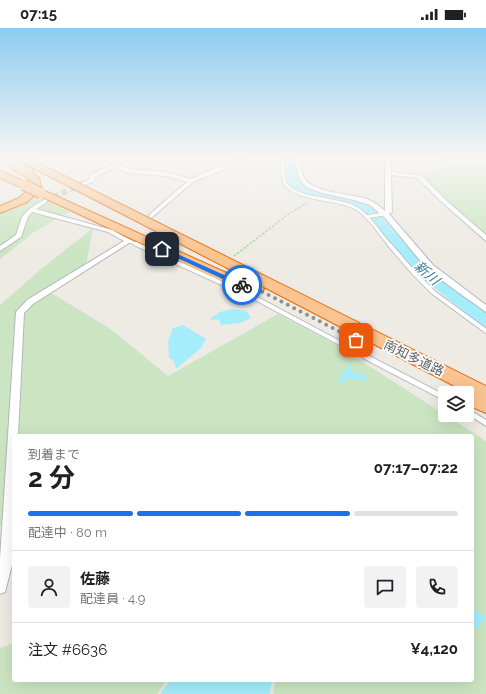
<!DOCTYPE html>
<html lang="ja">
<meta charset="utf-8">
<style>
body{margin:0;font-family:Raleway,"Noto Sans JP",sans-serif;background:#f2f2f2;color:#202124;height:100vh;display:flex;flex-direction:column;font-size:15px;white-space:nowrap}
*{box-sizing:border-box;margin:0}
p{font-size:13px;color:#757577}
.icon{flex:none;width:22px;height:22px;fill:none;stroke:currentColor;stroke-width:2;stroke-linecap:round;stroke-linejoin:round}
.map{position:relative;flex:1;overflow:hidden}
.drawer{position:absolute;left:12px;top:406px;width:462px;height:248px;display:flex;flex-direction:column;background:#fff;border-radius:4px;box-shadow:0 4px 16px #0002}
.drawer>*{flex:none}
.buttons{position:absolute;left:438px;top:358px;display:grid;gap:8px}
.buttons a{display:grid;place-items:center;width:36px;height:36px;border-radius:4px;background:#fff;box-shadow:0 4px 16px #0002;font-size:20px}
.pin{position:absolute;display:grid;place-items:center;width:34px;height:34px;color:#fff;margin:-17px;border-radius:8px;box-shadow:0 2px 6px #0006}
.courier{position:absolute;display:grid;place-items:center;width:40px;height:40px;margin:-20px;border:3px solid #1a73e8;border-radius:50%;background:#fff;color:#222;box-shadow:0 1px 5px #0007}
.headline em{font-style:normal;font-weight:700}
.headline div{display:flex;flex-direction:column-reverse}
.headline{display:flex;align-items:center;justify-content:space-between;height:68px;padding:0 16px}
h1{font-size:26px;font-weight:700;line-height:30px}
.bar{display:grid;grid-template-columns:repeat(4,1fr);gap:6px 4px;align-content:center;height:48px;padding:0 16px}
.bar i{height:5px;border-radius:3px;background:#e0e0e0}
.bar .current{background:#1a73e8}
.bar p{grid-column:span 4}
.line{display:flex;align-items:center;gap:10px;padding:0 16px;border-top:1px solid #e0e0e0}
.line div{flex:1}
.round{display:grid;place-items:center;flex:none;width:42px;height:42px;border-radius:4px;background:#f2f2f2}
.status{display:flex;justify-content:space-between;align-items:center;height:28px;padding:0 20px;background:#fff;direction:ltr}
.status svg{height:11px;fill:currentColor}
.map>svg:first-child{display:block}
.green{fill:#cbe5c2}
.water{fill:#a6edfc}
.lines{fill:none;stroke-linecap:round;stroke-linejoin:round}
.river{fill:#a6edfc;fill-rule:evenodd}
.street-tunnel{stroke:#cac8c4;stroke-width:6;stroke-dasharray:6 3;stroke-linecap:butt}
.lane-far2-casing{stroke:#b2b6b9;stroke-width:4.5}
.lane-far1-casing{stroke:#b2b6b9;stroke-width:5.5}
.lane-casing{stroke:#b2b6b9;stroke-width:7}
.street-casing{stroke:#b2b6b9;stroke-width:2}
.highway-casing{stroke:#ec6a07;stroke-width:2}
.path{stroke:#a5d7a5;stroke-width:1.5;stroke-dasharray:2.5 1.5;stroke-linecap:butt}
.lane-far2{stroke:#fff;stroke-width:3}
.lane-far1{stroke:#fff;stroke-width:4}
.lane{stroke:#fff;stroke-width:5}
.street{fill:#fff;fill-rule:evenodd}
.highway{fill:#fac490;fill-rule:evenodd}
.highway-bridge-casing{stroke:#ec6a07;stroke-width:12;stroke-linecap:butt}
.highway-bridge{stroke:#fac490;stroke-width:10}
.route{fill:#1a73e8}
.done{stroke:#8f9291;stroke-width:4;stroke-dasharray:0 7.2}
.labels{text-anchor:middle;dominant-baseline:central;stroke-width:3.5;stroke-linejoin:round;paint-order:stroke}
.street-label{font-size:13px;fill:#5c6264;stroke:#fff}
.water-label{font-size:14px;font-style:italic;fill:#3b7d94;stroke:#fff}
</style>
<div class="status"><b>07:15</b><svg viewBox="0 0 49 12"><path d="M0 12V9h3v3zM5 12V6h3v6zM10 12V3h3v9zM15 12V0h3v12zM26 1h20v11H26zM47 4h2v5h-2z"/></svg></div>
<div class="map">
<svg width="486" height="666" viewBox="0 0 486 666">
<rect width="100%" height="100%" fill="#eeeae4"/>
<g class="green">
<path d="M438,130h48v77l-39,-34 -23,-23 6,-7 16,-4 2,-6z"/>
<path d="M35,167l35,17 -36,20 -34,27v-48l18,-6z"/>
<path d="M93,200l-7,37 -41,24 67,41 56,46 110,-62 55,29 153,98v253h-213l2,-14h197v-244h-458v90h-14v-221l40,-35z"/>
<path d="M14,615v37h153l-10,14h-157v-46z"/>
</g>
<g class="water">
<path d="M232,281l15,2 4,7 -11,5 -19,2 -2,-5 -10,-1 11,-7z"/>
<path d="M183,297l23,14 -5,9 -25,21 -2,-8 -5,-3 -1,-17 5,-13z"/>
<path d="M350,335l3,9 12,3 3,6 -17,-2 -15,5z"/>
<path d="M472,580l14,9 -8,12 -6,-1z"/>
<path d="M170,652h102v1l-2,13h-110z"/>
</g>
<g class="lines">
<path class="river" d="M284,130h10l5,23c16,12 36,11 55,17 8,2 14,8 22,12l2,3 -1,1 3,1 42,48 64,49v15l-6,-2 -68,-56 -42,-48 -2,-3 1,-1c-9,-3 -15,-11 -24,-14 -18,-6 -46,-3 -58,-20z"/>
<path class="street-tunnel" d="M45,173l39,-18"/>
<g class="lane-far2-casing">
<g id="lane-far2">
<path d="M282,130c1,7 0,18 3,25 9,17 52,15 69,24 14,7 25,26 36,38"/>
<path d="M366,189l18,-3"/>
<path d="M129,213l9,4"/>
</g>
</g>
<g class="lane-far1-casing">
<g id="lane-far1">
<path d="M136,216l123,56 109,58"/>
<path d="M389,216l24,28 21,21 52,38"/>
</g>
</g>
<g class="lane-casing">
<g id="lane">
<path d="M366,329l79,41"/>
<path d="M467,383l19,12"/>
</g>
</g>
<g class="street-casing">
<g id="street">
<path d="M125,130h7l-13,7 11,4 35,3 26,7 47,-21h7l-23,12 -29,12 -42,36 -2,-1v-2l38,-33 -22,-6 -36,-3 -14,-6 -20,10 -2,5 -9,3 -3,-2 8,-3 2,-5z"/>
<path d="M294,130h6c1,7 1,16 5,21 9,14 47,15 62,20 7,3 13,7 18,12v-53h6v14l30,3 27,27 38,33v6l-42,-37 -27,-26 -26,-3 1,37 -3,2 44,51 53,40v7l-31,-22 -28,-21 -41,-50 -16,-14 -16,-5 -32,-7 -16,-6 -7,-8z"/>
<path d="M45,171l2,1v2l-11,7 76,21 20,11 -99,63 -9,9 -6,123h-4v94l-2,35 -7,27 -5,2v-35l16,-247 11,-12 97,-59 -16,-9 -76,-20 -4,5 -7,20 -21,14v-5l16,-11 6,-18 7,-8z"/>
</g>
</g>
<g class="highway-casing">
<g id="highway">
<path d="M1,130h12l18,10 2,2 -2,2 8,6 2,10 -1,2 5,1 206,93 9,1 -242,-125 -2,-2h12l458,228v27l-19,-8v-12h-7l4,-2 -202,-105 2,3 -2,3 -5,1 -14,-2 -207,-97 -9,8 -27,11v-7l19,-8 12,-11 -2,-8 -16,-10 -2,-2 1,-2z"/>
<path d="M0,143l28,12 1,2 -5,3 -4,-1 -20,-9z"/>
</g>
</g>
<path class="path" d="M234,228l56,-43 17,-10"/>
<use href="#lane-far2" class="lane-far2"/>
<use href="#lane-far1" class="lane-far1"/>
<use href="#lane" class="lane"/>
<use href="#street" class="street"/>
<use href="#highway" class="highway"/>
<g class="highway-bridge-casing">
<path id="highway-bridge" d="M24,157l17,8"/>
</g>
<use href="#highway-bridge" class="highway-bridge"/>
</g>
<linearGradient id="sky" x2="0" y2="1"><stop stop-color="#8dcbf0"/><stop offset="0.58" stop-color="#f7f6f3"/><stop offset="1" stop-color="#f7f6f3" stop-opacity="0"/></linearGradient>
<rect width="486" height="223" fill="url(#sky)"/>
<path class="route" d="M162,219l82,37 1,1 -5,2 -80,-37v-1z"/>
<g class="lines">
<path class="done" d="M242,257l6,3 9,1 99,51"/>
</g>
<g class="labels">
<g class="street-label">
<text transform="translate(414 330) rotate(26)">南知多道路</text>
</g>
<g class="water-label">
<text transform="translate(427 245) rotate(41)">新川</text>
</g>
</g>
</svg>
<div class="buttons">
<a><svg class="icon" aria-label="layers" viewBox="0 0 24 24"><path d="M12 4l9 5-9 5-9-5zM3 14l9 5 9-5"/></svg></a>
</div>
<div class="pin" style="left:356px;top:312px;background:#ea580c"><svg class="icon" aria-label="bag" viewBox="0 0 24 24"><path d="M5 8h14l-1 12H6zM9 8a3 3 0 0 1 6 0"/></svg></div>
<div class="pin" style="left:162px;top:221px;background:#1f2937"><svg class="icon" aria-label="home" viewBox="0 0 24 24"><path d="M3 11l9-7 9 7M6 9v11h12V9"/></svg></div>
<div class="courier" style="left:242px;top:257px"><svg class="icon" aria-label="bike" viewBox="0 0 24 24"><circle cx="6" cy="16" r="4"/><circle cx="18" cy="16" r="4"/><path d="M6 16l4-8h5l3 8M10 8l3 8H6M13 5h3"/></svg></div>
<section class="drawer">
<div class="headline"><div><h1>2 分</h1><p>到着まで</p></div><em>07:17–07:22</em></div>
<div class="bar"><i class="current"></i><i class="current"></i><i class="current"></i><i></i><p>配達中 · 80 m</p></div>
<div class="line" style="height:72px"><a class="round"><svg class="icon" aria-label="person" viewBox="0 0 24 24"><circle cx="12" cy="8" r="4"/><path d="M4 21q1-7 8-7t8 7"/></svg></a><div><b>佐藤</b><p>配達員 · 4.9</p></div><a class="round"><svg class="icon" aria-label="chat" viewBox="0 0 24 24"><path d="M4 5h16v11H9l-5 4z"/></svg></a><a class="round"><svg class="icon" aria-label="phone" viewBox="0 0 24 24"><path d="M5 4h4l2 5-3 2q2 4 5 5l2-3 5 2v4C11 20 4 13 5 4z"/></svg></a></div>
<div class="line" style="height:52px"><div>注文 #6636</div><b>¥4,120</b></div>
</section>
</div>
